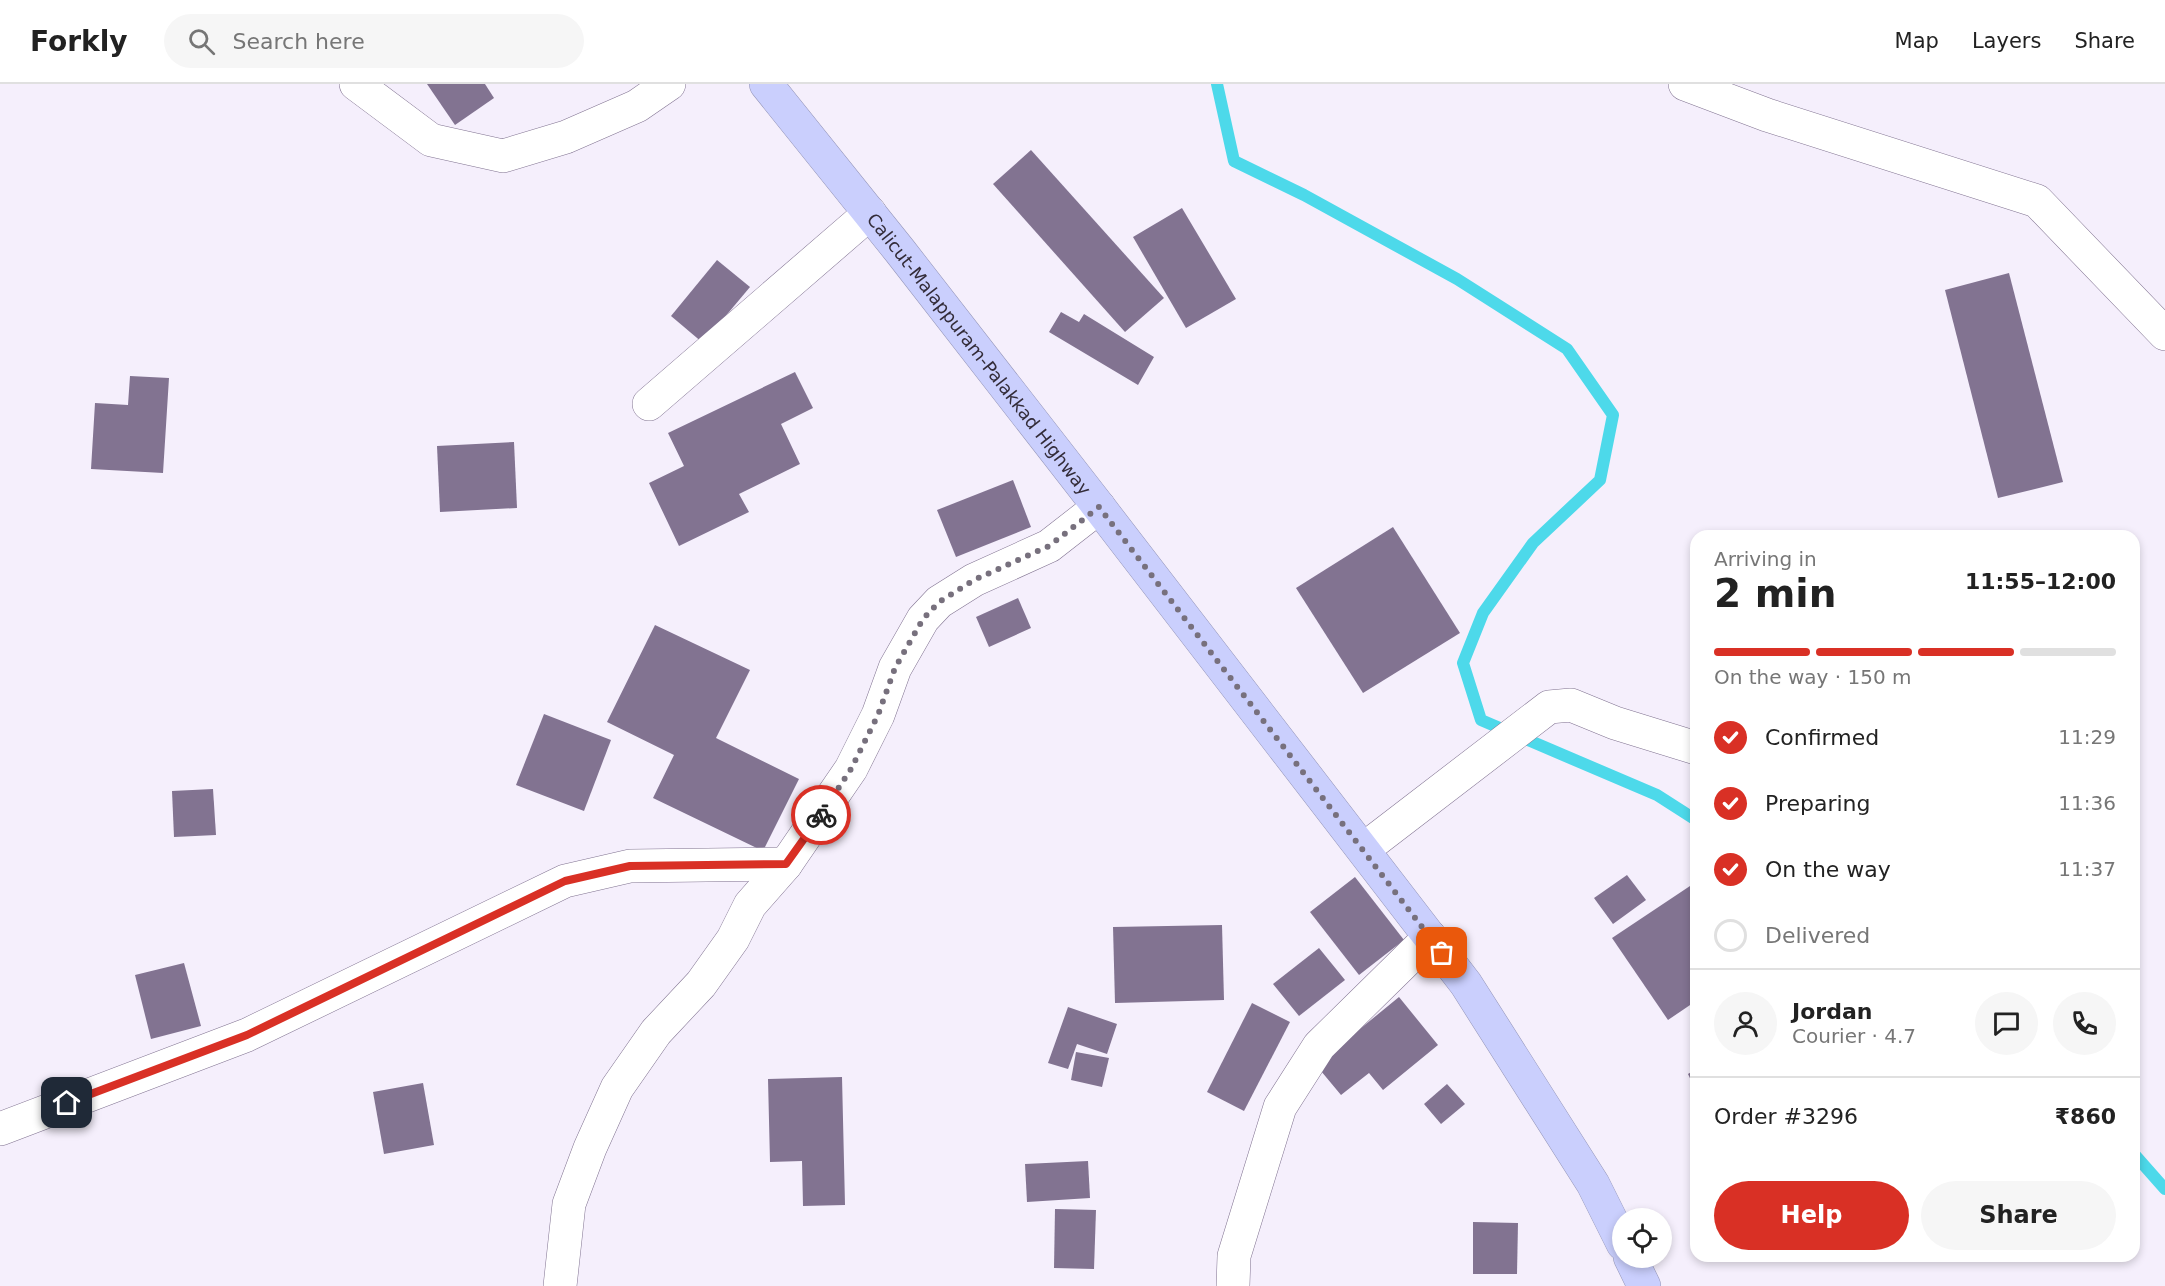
<!DOCTYPE html>
<meta charset="utf-8">
<style>
body{margin:0;font-family:"DejaVu Sans",sans-serif;background:#f6f6f6;color:#222;height:100vh;display:flex;flex-direction:column;font-size:22px;white-space:nowrap}
*{box-sizing:border-box;margin:0}
p{font-size:20px;color:#767676}
.icon{flex:none;width:33px;height:33px;fill:none;stroke:currentColor;stroke-width:2;stroke-linecap:round;stroke-linejoin:round}
.map{position:relative;flex:1;overflow:hidden}
.drawer{position:absolute;left:1690px;top:446px;width:450px;height:732px;display:flex;flex-direction:column;background:#fff;border-radius:18px;box-shadow:0 3px 9px #0003}
.drawer>*{flex:none}
.tools{position:absolute;left:1612px;top:1124px;display:grid;gap:12px}
.tools a{display:grid;place-items:center;width:60px;height:60px;border-radius:50%;background:#fff;box-shadow:0 3px 9px #0003;font-size:30px}
.pin{position:absolute;display:grid;place-items:center;width:51px;height:51px;color:#fff;margin:-26px;border-radius:12px;box-shadow:0 3px 9px #0006}
.courier{position:absolute;display:grid;place-items:center;width:60px;height:60px;margin:-30px;border:4px solid #d93025;border-radius:50%;background:#fff;color:#222;box-shadow:0 2px 8px #0007}
.summary em{font-style:normal;font-weight:600}
.summary div{display:flex;flex-direction:column-reverse}
.summary{display:flex;align-items:center;justify-content:space-between;height:102px;padding:0 24px}
h1{font-size:39px;font-weight:600;line-height:45px}
.bar{display:grid;grid-template-columns:repeat(4,1fr);gap:9px 6px;align-content:center;height:72px;padding:0 24px}
.bar i{height:8px;border-radius:4px;background:#e0e0e0}
.bar .selected{background:#d93025}
.bar p{grid-column:span 4}
.line{display:flex;align-items:center;gap:15px;padding:0 24px;border-top:2px solid #e0e0e0}
.line div{flex:1}
.round{display:grid;place-items:center;flex:none;width:63px;height:63px;border-radius:32px;background:#f6f6f6}
ol{padding:0 24px;list-style:none}
li{display:flex;align-items:center;gap:18px;height:66px}
li p{margin-inline-start:auto}
li .icon{padding:6px;border-radius:50%;background:#d93025;color:#fff;stroke-width:4}
li:last-child{color:#767676}
li i{width:33px;height:33px;border:3px solid #e0e0e0;border-radius:50%}
.primary-button{display:flex;gap:12px;margin-top:auto;padding:12px 24px}
.primary-button a{flex:1;height:69px;border-radius:36px;background:#d93025;color:#fff;font-size:24px;font-weight:600;line-height:69px;text-align:center}
.primary-button a+a{background:#f6f6f6;color:#222}
header{display:flex;align-items:center;gap:36px;box-sizing:border-box;height:84px;padding:0 30px;background:#fff;border-bottom:2px solid #e0e0e0}
header strong{font-size:28px}
nav{display:flex;gap:33px;margin-inline-start:auto;font-size:21px}
.search{width:420px;height:54px;background:#f6f6f6;display:flex;align-items:center;gap:15px;box-sizing:border-box;padding:0 21px;border-radius:33px;color:#767676;font-size:22px}
.map>svg:first-child{display:block}
.lines{fill:none;stroke-linecap:round;stroke-linejoin:round}
.stream{stroke:#4dd9ea;stroke-width:12}
.building{fill:#827391}
.street-casing{stroke:#817391;stroke-width:34}
.highway-casing{stroke:#9596b8;stroke-width:34}
.street{stroke:#fff;stroke-width:33}
.highway{stroke:#cacffd;stroke-width:33}
.done{stroke:#77707d;stroke-width:6;stroke-dasharray:0 10.8}
.route{stroke:#d93025;stroke-width:8}
.labels{text-anchor:middle;dominant-baseline:central;stroke-width:6;stroke-linejoin:round;paint-order:stroke}
.street-label{font-size:18px;fill:#332c39;stroke:#fff}
</style>
<header>
<strong>Forkly</strong>
<div class="search"><svg class="icon" aria-label="search" viewBox="0 0 24 24"><circle cx="10" cy="10" r="6"/><path d="M15 15l6 6"/></svg>Search here</div>
<nav><a>Map</a><a>Layers</a><a>Share</a></nav>
</header>
<div class="map">
<svg width="2165" height="1202" viewBox="0 0 2165 1202">
<rect width="100%" height="100%" fill="#f5effc"/>
<g class="lines">
<g class="stream">
<path d="M1217,0l17,77 70,34 153,84 110,70 46,66 -13,65 -67,63 -50,70 -20,50 18,57 176,75 39,25"/>
<path d="M2134,1070l31,35"/>
</g>
</g>
<g class="building">
<path d="M427,0h58l9,14 -39,27z"/>
<path d="M1031,66l133,148 -39,34 -132,-148z"/>
<path d="M1182,124l54,91 -50,29 -53,-91z"/>
<path d="M717,176l33,27 -47,56 -32,-27z"/>
<path d="M2009,189l54,209 -65,16 -53,-208z"/>
<path d="M1061,228l18,10 5,-8 70,43 -16,28 -89,-53z"/>
<path d="M795,288l18,36 -32,16 19,40 -61,30 10,18 -70,34 -30,-63 35,-17 -16,-33z"/>
<path d="M130,292l39,2 -6,95 -72,-4 4,-66 33,2z"/>
<path d="M514,358l3,66 -77,4 -3,-66z"/>
<path d="M1013,396l18,47 -75,30 -19,-47z"/>
<path d="M1393,443l67,106 -97,60 -67,-105z"/>
<path d="M1018,514l13,30 -42,19 -13,-30z"/>
<path d="M655,541l95,45 -34,68 83,41 -36,72 -110,-53 21,-43 -67,-33z"/>
<path d="M544,630l67,26 -27,71 -68,-26z"/>
<path d="M213,705l3,46 -42,2 -2,-46z"/>
<path d="M1627,791l19,25 -33,24 -19,-26z"/>
<path d="M1355,793l49,63 -45,35 -49,-63z"/>
<path d="M1696,798v119l-28,19 -56,-82z"/>
<path d="M1222,841l2,75 -109,3 -2,-76z"/>
<path d="M1319,864l26,32 -46,36 -26,-32z"/>
<path d="M184,879l17,63 -50,13 -16,-64z"/>
<path d="M1399,913l39,48 -55,45 -14,-17 -28,22 -25,-30z"/>
<path d="M1252,919l38,19 -46,89 -37,-19z"/>
<path d="M1068,923l49,17 -10,30 -30,-10 -9,25 -20,-6z"/>
<path d="M1076,968l33,6 -7,29 -31,-7z"/>
<path d="M1696,985v22l-8,-17z"/>
<path d="M842,993l3,128 -42,1 -1,-45 -32,1 -2,-83z"/>
<path d="M423,999l11,62 -50,9 -11,-62z"/>
<path d="M1447,1000l18,20 -24,20 -17,-20z"/>
<path d="M1088,1077l2,37 -63,4 -2,-38z"/>
<path d="M1055,1125l41,1 -2,59 -40,-1z"/>
<path d="M1473,1138l45,1 -1,51h-44z"/>
</g>
<g class="lines">
<g class="street-casing">
<g id="street">
<path d="M356,0l75,56 72,16 63,-19 71,-31 32,-22"/>
<path d="M1685,0l82,31 270,86 128,133"/>
<path d="M649,320l221,-191"/>
<path d="M1364,765l185,-142 22,-2 44,18 81,25"/>
<path d="M0,1045l247,-94 318,-154 65,-15 156,-2"/>
<path d="M560,1202l9,-82 21,-56 27,-60 39,-56 45,-48 32,-45 17,-34 36,-41 65,-95 27,-54 17,-47 28,-49 16,-17 35,-22 75,-34 50,-39"/>
<path d="M1233,1202l1,-30 46,-149 39,-61 111,-109"/>
</g>
</g>
<g class="highway-casing">
<g id="highway">
<path id="s1" d="M766,0l134,167 199,256 367,477 127,200 30,60"/>
<path d="M1630,1173l14,29"/>
</g>
</g>
<use href="#street" class="street"/>
<use href="#highway" class="highway"/>
</g>
<g class="lines">
<path class="done" d="M821,731l30,-46 27,-54 17,-47 28,-49 16,-17 35,-22 75,-34 50,-39 343,446"/>
<path class="route" d="M67,1019l180,-68 318,-154 65,-15 156,-2 35,-49"/>
</g>
<g class="labels">
<g class="street-label">
<text stroke="none"><textPath href="#s1" startOffset="344">Calicut-Malappuram-Palakkad Highway</textPath></text>
</g>
</g>
</svg>
<div class="tools">
<a><svg class="icon" aria-label="locate" viewBox="0 0 24 24"><circle cx="12" cy="12" r="6"/><path d="M12 2v4M12 18v4M2 12h4M18 12h4"/></svg></a>
</div>
<div class="pin" style="left:1442px;top:869px;background:#ea580c"><svg class="icon" aria-label="bag" viewBox="0 0 24 24"><path d="M5 8h14l-1 12H6zM9 8a3 3 0 0 1 6 0"/></svg></div>
<div class="pin" style="left:67px;top:1019px;background:#1f2937"><svg class="icon" aria-label="home" viewBox="0 0 24 24"><path d="M3 11l9-7 9 7M6 9v11h12V9"/></svg></div>
<div class="courier" style="left:821px;top:731px"><svg class="icon" aria-label="bike" viewBox="0 0 24 24"><circle cx="6" cy="16" r="4"/><circle cx="18" cy="16" r="4"/><path d="M6 16l4-8h5l3 8M10 8l3 8H6M13 5h3"/></svg></div>
<section class="drawer">
<div class="summary"><div><h1>2 min</h1><p>Arriving in</p></div><em>11:55–12:00</em></div>
<div class="bar"><i class="selected"></i><i class="selected"></i><i class="selected"></i><i></i><p>On the way · 150 m</p></div>
<ol>
<li><svg class="icon" aria-label="check" viewBox="0 0 24 24"><path d="M5 12l5 5 9-10"/></svg>Confirmed<p>11:29</p></li>
<li><svg class="icon" aria-label="check" viewBox="0 0 24 24"><path d="M5 12l5 5 9-10"/></svg>Preparing<p>11:36</p></li>
<li><svg class="icon" aria-label="check" viewBox="0 0 24 24"><path d="M5 12l5 5 9-10"/></svg>On the way<p>11:37</p></li>
<li><i></i>Delivered</li>
</ol>
<div class="line" style="height:108px"><a class="round"><svg class="icon" aria-label="person" viewBox="0 0 24 24"><circle cx="12" cy="8" r="4"/><path d="M4 21q1-7 8-7t8 7"/></svg></a><div><b>Jordan</b><p>Courier · 4.7</p></div><a class="round"><svg class="icon" aria-label="chat" viewBox="0 0 24 24"><path d="M4 5h16v11H9l-5 4z"/></svg></a><a class="round"><svg class="icon" aria-label="phone" viewBox="0 0 24 24"><path d="M5 4h4l2 5-3 2q2 4 5 5l2-3 5 2v4C11 20 4 13 5 4z"/></svg></a></div>
<div class="line" style="height:78px"><div>Order #3296</div><b>₹860</b></div>
<div class="primary-button"><a>Help</a><a>Share</a></div>
</section>
</div>
